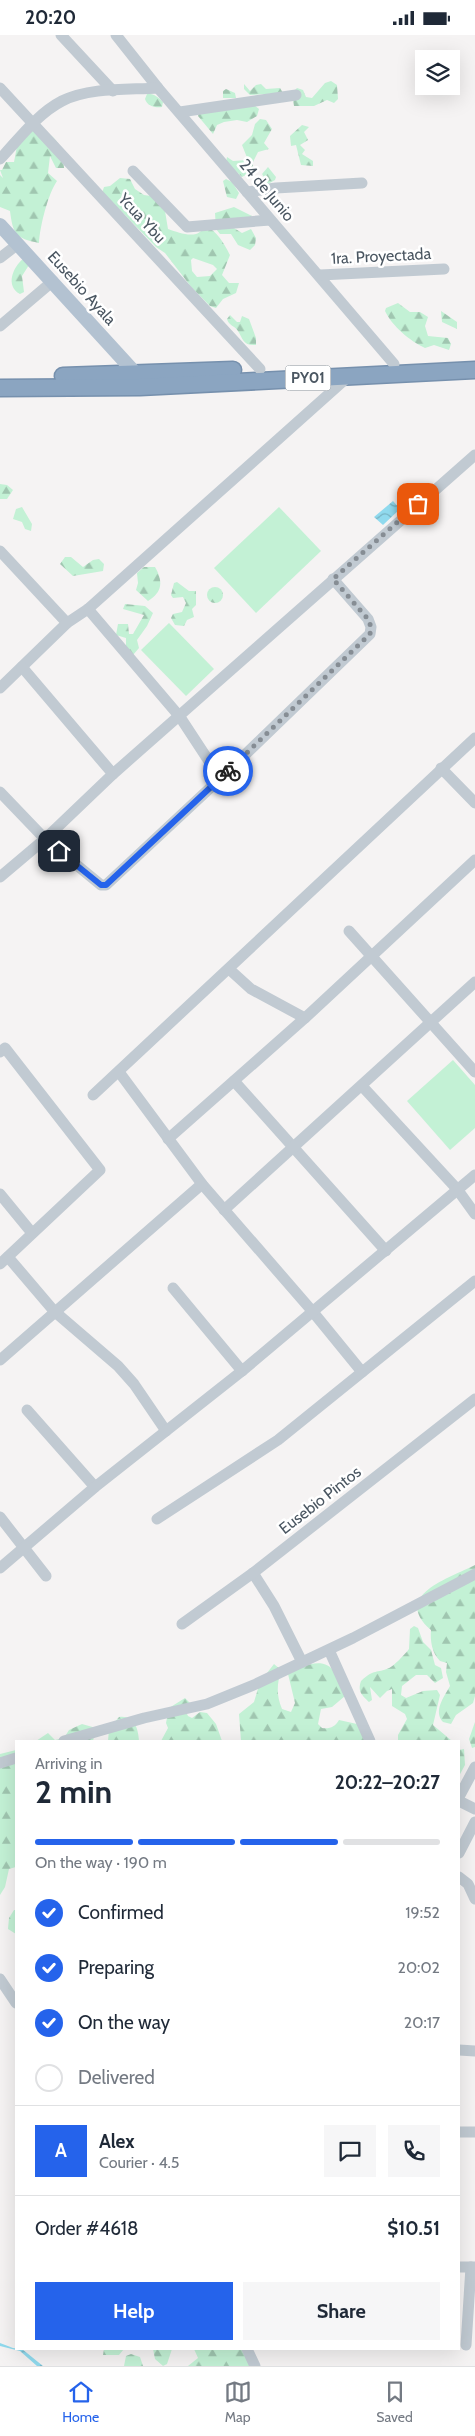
<!DOCTYPE html>
<meta charset="utf-8">
<style>
body{margin:0;font-family:Cabin,sans-serif;background:#f6f6f7;color:#1f2937;height:100vh;display:flex;flex-direction:column;font-size:19px;white-space:nowrap}
*{box-sizing:border-box;margin:0}
p{font-size:16px;color:#747a83}
.icon{flex:none;width:28px;height:28px;fill:none;stroke:currentColor;stroke-width:2;stroke-linecap:round;stroke-linejoin:round}
.map{position:relative;flex:1;overflow:hidden}
.panel{position:absolute;left:15px;top:1705px;width:445px;height:610px;display:flex;flex-direction:column;background:#fff;border-radius:0px;box-shadow:0 5px 20px #0002}
.panel>*{flex:none}
.buttons{position:absolute;left:415px;top:15px;display:grid;gap:10px}
.buttons a{display:grid;place-items:center;width:45px;height:45px;border-radius:0px;background:#fff;box-shadow:0 5px 20px #0002;font-size:25px}
.pin{position:absolute;display:grid;place-items:center;width:42px;height:42px;color:#fff;margin:-21px;border-radius:10px;box-shadow:0 2px 8px #0006}
.courier{position:absolute;display:grid;place-items:center;width:50px;height:50px;margin:-25px;border:4px solid #2563eb;border-radius:50%;background:#fff;color:#222;box-shadow:0 1px 6px #0007}
.headline em{font-style:normal;font-weight:700}
.headline div{display:flex;flex-direction:column-reverse}
.headline{display:flex;align-items:center;justify-content:space-between;height:85px;padding:0 20px}
h1{font-size:32px;font-weight:700;line-height:38px}
.bar{display:grid;grid-template-columns:repeat(4,1fr);gap:8px 5px;align-content:center;height:60px;padding:0 20px}
.bar i{height:6px;border-radius:4px;background:#e0e1e3}
.bar .on{background:#2563eb}
.bar p{grid-column:span 4}
.line{display:flex;align-items:center;gap:12px;padding:0 20px;border-top:1px solid #e0e1e3}
.line div{flex:1}
.round{display:grid;place-items:center;flex:none;width:52px;height:52px;border-radius:0px;background:#f6f6f7}
ol{padding:0 20px;list-style:none}
li{display:flex;align-items:center;gap:15px;height:55px}
li p{margin-inline-start:auto}
li .icon{padding:5px;border-radius:50%;background:#2563eb;color:#fff;stroke-width:4}
li:last-child{color:#747a83}
li i{width:28px;height:28px;border:2px solid #e0e1e3;border-radius:50%}
.button{display:flex;gap:10px;margin-top:auto;padding:10px 20px}
.button a{flex:1;height:58px;border-radius:0px;background:#2563eb;color:#fff;font-size:20px;font-weight:700;line-height:58px;text-align:center}
.button a+a{background:#f6f6f7;color:#1f2937}
.status{display:flex;justify-content:space-between;align-items:center;height:35px;padding:0 25px;background:#fff;direction:ltr}
.status svg{height:14px;fill:currentColor}
.dock{display:flex;justify-content:space-around;align-items:center;height:70px;border-top:1px solid #e0e1e3;background:#fff;font-size:14px;color:#747a83}
.dock a{display:grid;justify-items:center;gap:2px}
.dock .on{color:#2563eb}
.map>svg:first-child{display:block}
.forest{fill:url(#forest-firs);fill-rule:evenodd}
.pitch{fill:#c3f1d5}
.water{fill:url(#water-waves)}
.lines{fill:none;stroke-linecap:round;stroke-linejoin:round}
.highway-casing{stroke:#7690ad;stroke-width:19}
.minor{stroke:#c1cad2;stroke-width:11}
.major{stroke:#b3c2d1;stroke-width:14}
.highway{stroke:#8ba5c1;stroke-width:16}
.done{stroke:#868d94;stroke-width:5;stroke-dasharray:0 9}
.route{stroke:#2563eb;stroke-width:6}
.labels{text-anchor:middle;dominant-baseline:central;stroke-width:5;stroke-linejoin:round;paint-order:stroke}
.shield{fill:#fff;stroke:#808990;stroke-width:1}
.shield-label{font-size:15px;font-weight:bold;fill:#4a5661}
.street-label{font-size:16px;fill:#4a5661;stroke:#fff}
</style>
<div class="status"><b>20:20</b><svg viewBox="0 0 49 12"><path d="M0 12V9h3v3zM5 12V6h3v6zM10 12V3h3v9zM15 12V0h3v12zM26 1h20v11H26zM47 4h2v5h-2z"/></svg></div>
<div class="map">
<svg width="475" height="2331" viewBox="0 0 475 2331">
<defs>
<pattern id="forest-firs" width="22" height="20" patternUnits="userSpaceOnUse" patternTransform="scale(1.25)"><rect width="22" height="20" fill="#c3f1d5"/><path d="M5 1l3.5 6h-7zM16 11l3.5 6h-7z" fill="#a0c6b0"/></pattern>
<pattern id="water-waves" width="16" height="10" patternUnits="userSpaceOnUse" patternTransform="scale(1.25)"><rect width="16" height="10" fill="#90daee"/><path d="M0 5q4-4 8 0t8 0" fill="none" stroke="#78b4c4"/></pattern>
</defs>
<rect width="100%" height="100%" fill="#f5f3f3"/>
<g class="forest">
<path d="M331,46l6,4 1,14 -4,4 -7,-3 -13,6h-20l-2,-13 5,-5 6,2 3,7 6,1 13,-15z"/>
<path d="M244,49l6,7 6,-6 5,-1 5,5 14,-1 3,5 -33,2 -6,-6z"/>
<path d="M226,54l9,4 1,5h-13v-7z"/>
<path d="M147,59c6,-1 12,4 16,8l-1,5c-7,1 -15,-1 -17,-8z"/>
<path d="M254,70l5,4 -2,7 -10,6 -10,-2 -13,2 -7,3 -4,9 -15,-18 1,-3z"/>
<path d="M260,84l6,1 6,9 -8,14 5,6 -11,3 -5,10v9l-11,6 -16,-15 1,-5 6,4 15,-1 -6,-15 10,-10 3,-11z"/>
<path d="M302,90l7,2 -5,5 4,8 -8,5 5,5 -3,4 11,7v5l-12,-1 -5,-20 -5,1 -1,-10z"/>
<path d="M34,92c22,7 29,18 30,41h-8l-6,-12 -2,17 9,8c-9,13 -17,45 -18,62 -24,-5 -26,-9 -29,-32l-10,-4v-32l3,3 -3,-8h2l4,-8h8l3,-16z"/>
<path d="M268,132l8,10 -1,3 -7,4 -6,-10z"/>
<path d="M120,143l10,1 5,10 9,6 7,1 14,15 3,18c9,3 19,7 28,5 4,-1 6,-5 10,-6 10,0 20,19 24,27l-8,20 7,8h10l-3,10 -13,6 -7,9 -6,-2 -18,-18 -27,-35 -9,-6 -34,-35 -21,-16 3,-9 6,-1zM193,223l20,7 4,4 -7,7 -13,1 -5,-6 -1,-11z"/>
<path d="M226,144l6,3 7,11 -3,6 -9,-2 -4,-16z"/>
<path d="M234,172l18,9 -18,12 8,5 9,-4 5,9 -1,7 -5,5 -12,-5 -7,-11h-11l-4,-5 -1,-16z"/>
<path d="M23,224l6,6 -7,11 2,16 -4,2c-15,-8 -7,-27 3,-35z"/>
<path d="M398,268l12,9h10l8,5 -3,9 3,10 20,2 3,6 -2,6 -15,-5 -9,3c-15,-7 -33,-22 -40,-37l1,-3z"/>
<path d="M441,276l16,11v7l-15,-7z"/>
<path d="M230,280l7,7h3l2,-6 7,3 7,19v7c-13,1 -13,-6 -18,-14 -4,-6 -9,-5 -11,-12z"/>
<path d="M0,449l7,1 6,5 -6,9h-7z"/>
<path d="M22,472l10,17 -1,7 -6,-2 -3,-7 -9,-3 3,-10z"/>
<path d="M65,522h6l12,10 10,-7 6,-1 5,5 -1,7 -30,5 -13,-12z"/>
<path d="M144,532h11c8,14 8,25 -7,34l-12,-11 2,-7 -1,-10z"/>
<path d="M177,547l12,9h7v14l-4,4 2,8 -7,3 -3,6 -9,-1 -4,-7 2,-4 9,-2 4,-9 -3,-6 -10,1 -2,-3 3,-12z"/>
<circle cx="215" cy="560" r="8"/>
<path d="M125,569l20,2 8,7 -6,13 -10,14 2,8 -6,7 -7,-8v-9l-10,-3 2,-11h10l1,10h4l11,-19 -21,-6z"/>
<path d="M475,1530v131l-2,7 -17,12 -5,9 -8,-2c-10,-11 1,-25 7,-36l-4,-14 1,-9 -7,-2c-8,-8 -10,-20 -9,-31 -40,-35 19,-52 44,-65z"/>
<path d="M414,1591l4,2 5,14 8,8 4,15 6,3 2,10 -8,5 -8,-8h-11l-14,11 -1,9 5,3 17,-7 14,-1 3,5 -7,30 19,16h-54v-6l9,-16 -2,-5 -13,-8v-17l-5,2 -7,7 -10,-11 2,13 -3,2c-6,-6 -12,-10 -8,-21 14,-13 15,-7 28,-13 4,-1 17,-15 20,-19l1,-20z"/>
<path d="M274,1629l7,6c-4,15 -5,24 1,39l9,3 4,-9 -7,-29c13,-8 37,-19 47,-1 4,7 7,15 10,23l-13,11 -11,2 -3,15 4,4c8,1 13,-1 17,-8l18,4 9,17h-125l-2,-27 15,-12 6,-20z"/>
<path d="M185,1663l5,5 -4,9 2,4 4,2 8,-6 7,1 9,11 6,17h-61l7,-13 -2,-5 3,-15z"/>
<path d="M119,1682c16,-2 19,12 20,24h-31l1,-12z"/>
<path d="M475,1687v25l-3,1 -3,-9z"/>
<path d="M82,1689l14,4 -3,13h-57l12,-8 7,7 9,-2 5,-8z"/>
<path d="M464,1714l1,16 -6,11v-26z"/>
<path d="M16,1715v117l-7,2 -4,18 -5,8v-141z"/>
<path d="M14,1875h2v24l-8,-5 1,-11z"/>
<path d="M104,2314h20l-5,6h-16z"/>
<path d="M153,2314h19l-5,15 -4,2 -8,-7z"/>
<path d="M194,2314h55l9,17h-70l10,-8z"/>
<path d="M131,2319l9,3 3,9h-19l2,-10z"/>
</g>
<g class="pitch">
<path d="M279,472l42,44 -65,62 -42,-45z"/>
<path d="M169,588l45,46 -28,27 -45,-46z"/>
<path d="M453,1025l22,25v43l-25,22 -43,-49z"/>
</g>
<g class="water">
<path d="M393,466l7,8 -17,16 -9,-8z"/>
<path d="M0,2308l13,5 9,1 21,17h-6l-17,-15 -20,-5z"/>
</g>
<g class="lines">
<g class="highway-casing">
<g id="highway">
<path d="M63,341l170,-6"/>
<path d="M0,353l140,-1 335,-17"/>
</g>
</g>
<g class="minor">
<path d="M61,0l52,56"/>
<path d="M116,0l42,53 236,276"/>
<path d="M0,53l260,281"/>
<path d="M180,77l116,-17"/>
<path d="M0,124c19,-20 37,-45 62,-58 28,-14 66,-11 96,-13"/>
<path d="M133,136l54,56 83,-7"/>
<path d="M247,157l29,-4 86,-5"/>
<path d="M0,223l18,-14"/>
<path d="M320,240l124,-6"/>
<path d="M0,291l53,-45"/>
<path d="M0,516l67,72"/>
<path d="M88,574l92,108 40,61"/>
<path d="M0,653l67,-65 21,-14 261,-233"/>
<path d="M441,733l34,35"/>
<path d="M113,739l362,-319"/>
<path d="M0,757l45,47 56,46h5l118,-110 146,-141 1,-7 -3,-8 -35,-40"/>
<path d="M0,842l45,-38 68,-65 -91,-107"/>
<path d="M349,896l126,141"/>
<path d="M229,934l22,20 54,29"/>
<path d="M0,1017l5,-4 95,122 -100,94"/>
<path d="M119,1037l83,112 111,128 49,60"/>
<path d="M234,1046l152,170"/>
<path d="M362,1051l95,103 18,25"/>
<path d="M93,1060l382,-357"/>
<path d="M168,1104l137,-121 170,-158"/>
<path d="M0,1159l32,39"/>
<path d="M224,1175l251,-228"/>
<path d="M8,1222l46,54 64,55 16,18 32,47"/>
<path d="M173,1253l69,83"/>
<path d="M0,1325l202,-176"/>
<path d="M27,1375l68,77"/>
<path d="M0,1482l46,59"/>
<path d="M157,1484l121,-79 197,-159"/>
<path d="M0,1533l95,-81 147,-116 233,-196"/>
<path d="M253,1538l21,33 28,56"/>
<path d="M182,1589l71,-51 222,-174"/>
<path d="M329,1615l41,91"/>
<path d="M64,1706l80,-23 63,-14 49,-20 97,-46 122,-64"/>
<path d="M0,1728l16,-5"/>
<path d="M459,1762l16,-30"/>
<path d="M459,1766l16,8"/>
<path d="M459,1818l16,-31"/>
<path d="M459,1842l9,7 7,15"/>
<path d="M0,1944l16,24"/>
<path d="M459,2015l16,1"/>
<path d="M459,2097h16"/>
<path d="M459,2232h16"/>
<path d="M466,2310l5,-78"/>
<path d="M247,2314l8,17"/>
</g>
<path class="major" d="M0,190l137,150"/>
<use href="#highway" class="highway"/>
</g>
<g class="lines">
<path class="done" d="M228,736l142,-137 1,-7 -3,-8 -35,-40 85,-75"/>
<path class="route" d="M59,816l42,34h5l122,-114"/>
</g>
<g class="labels">
<rect class="shield" x="285.5" y="330.5" width="45" height="25" rx="4"/>
<g class="shield-label">
<text x="308" y="343">PY01</text>
</g>
<g class="street-label">
<text transform="translate(267 155) rotate(50)">24 de Junio</text>
<text transform="translate(142 183) rotate(47)">Ycua Ybu</text>
<text transform="translate(381 221) rotate(-3)">1ra. Proyectada</text>
<text transform="translate(82 253) rotate(48)">Eusebio Ayala</text>
<text transform="translate(320 1465) rotate(-38)">Eusebio Pintos</text>
</g>
</g>
</svg>
<div class="buttons">
<a><svg class="icon" aria-label="layers" viewBox="0 0 24 24"><path d="M12 4l9 5-9 5-9-5zM3 14l9 5 9-5"/></svg></a>
</div>
<div class="pin" style="left:418px;top:469px;background:#ea580c"><svg class="icon" aria-label="bag" viewBox="0 0 24 24"><path d="M5 8h14l-1 12H6zM9 8a3 3 0 0 1 6 0"/></svg></div>
<div class="pin" style="left:59px;top:816px;background:#1f2937"><svg class="icon" aria-label="home" viewBox="0 0 24 24"><path d="M3 11l9-7 9 7M6 9v11h12V9"/></svg></div>
<div class="courier" style="left:228px;top:736px"><svg class="icon" aria-label="bike" viewBox="0 0 24 24"><circle cx="6" cy="16" r="4"/><circle cx="18" cy="16" r="4"/><path d="M6 16l4-8h5l3 8M10 8l3 8H6M13 5h3"/></svg></div>
<section class="panel">
<div class="headline"><div><h1>2 min</h1><p>Arriving in</p></div><em>20:22–20:27</em></div>
<div class="bar"><i class="on"></i><i class="on"></i><i class="on"></i><i></i><p>On the way · 190 m</p></div>
<ol>
<li><svg class="icon" aria-label="check" viewBox="0 0 24 24"><path d="M5 12l5 5 9-10"/></svg>Confirmed<p>19:52</p></li>
<li><svg class="icon" aria-label="check" viewBox="0 0 24 24"><path d="M5 12l5 5 9-10"/></svg>Preparing<p>20:02</p></li>
<li><svg class="icon" aria-label="check" viewBox="0 0 24 24"><path d="M5 12l5 5 9-10"/></svg>On the way<p>20:17</p></li>
<li><i></i>Delivered</li>
</ol>
<div class="line" style="height:90px"><b class="round" style="background:#2563eb;color:#fff">A</b><div><b>Alex</b><p>Courier · 4.5</p></div><a class="round"><svg class="icon" aria-label="chat" viewBox="0 0 24 24"><path d="M4 5h16v11H9l-5 4z"/></svg></a><a class="round"><svg class="icon" aria-label="phone" viewBox="0 0 24 24"><path d="M5 4h4l2 5-3 2q2 4 5 5l2-3 5 2v4C11 20 4 13 5 4z"/></svg></a></div>
<div class="line" style="height:65px"><div>Order #4618</div><b>$10.51</b></div>
<div class="button"><a>Help</a><a>Share</a></div>
</section>
</div>
<nav class="dock">
<a class="on"><svg class="icon" aria-label="home" viewBox="0 0 24 24"><path d="M3 11l9-7 9 7M6 9v11h12V9"/></svg>Home</a>
<a><svg class="icon" aria-label="map" viewBox="0 0 24 24"><path d="M3 6l6-2 6 2 6-2v14l-6 2-6-2-6 2zM9 4v14M15 6v14"/></svg>Map</a>
<a><svg class="icon" aria-label="saved" viewBox="0 0 24 24"><path d="M7 4h10v16l-5-4-5 4z"/></svg>Saved</a>
</nav>
